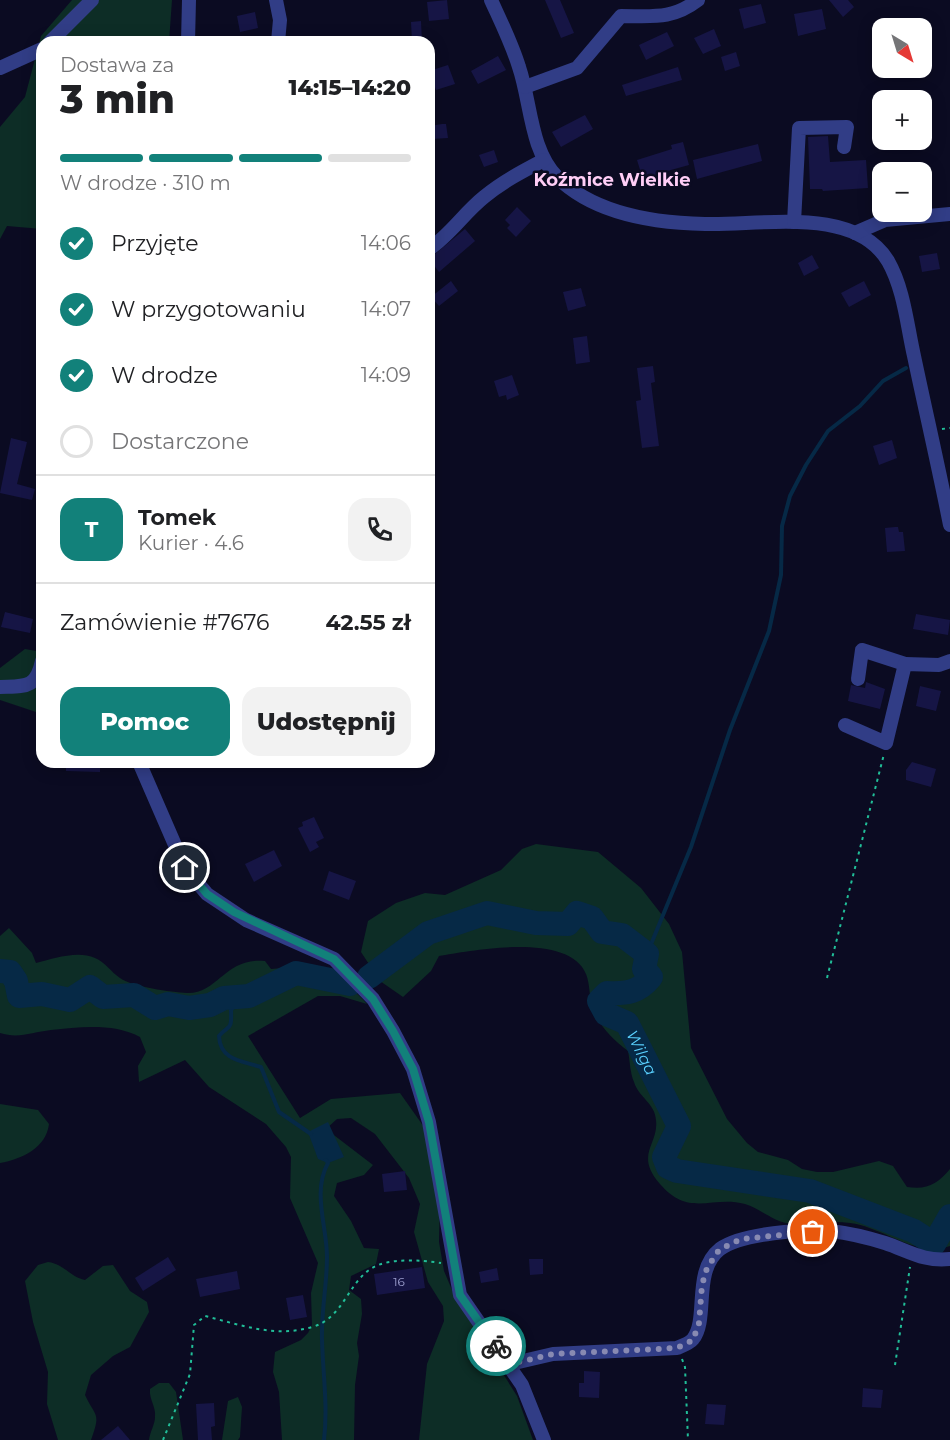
<!DOCTYPE html>
<html lang="pl">
<meta charset="utf-8">
<style>
body{margin:0;font-family:Montserrat,sans-serif;background:#f2f2f2;color:#202124;height:100vh;display:flex;flex-direction:column;font-size:22px;white-space:nowrap}
*{box-sizing:border-box;margin:0}
p{font-size:20px;color:#757577}
.icon{flex:none;width:33px;height:33px;fill:none;stroke:currentColor;stroke-width:2;stroke-linecap:round;stroke-linejoin:round}
.map{position:relative;flex:1;overflow:hidden}
.panel{position:absolute;left:36px;top:36px;width:399px;height:732px;display:flex;flex-direction:column;background:#fff;border-radius:18px;box-shadow:0 3px 15px #0003}
.panel>*{flex:none}
.needle{width:39px;rotate:142deg}
.tools{position:absolute;left:872px;top:18px;display:grid;gap:12px}
.tools a{display:grid;place-items:center;width:60px;height:60px;border-radius:12px;background:#fff;box-shadow:0 3px 15px #0003;font-size:30px}
.pin{position:absolute;display:grid;place-items:center;width:51px;height:51px;color:#fff;margin:-26px;border:3px solid #fff;border-radius:50%;box-shadow:0 2px 6px #0007}
.courier{position:absolute;display:grid;place-items:center;width:60px;height:60px;margin:-30px;border:4px solid #12817a;border-radius:50%;background:#fff;color:#222;box-shadow:0 2px 8px #0007}
.headline em{font-style:normal;font-weight:800}
.headline div{display:flex;flex-direction:column-reverse}
.headline{display:flex;align-items:center;justify-content:space-between;height:102px;padding:0 24px}
h1{font-size:39px;font-weight:800;line-height:45px}
.bar{display:grid;grid-template-columns:repeat(4,1fr);gap:9px 6px;align-content:center;height:72px;padding:0 24px}
.bar i{height:8px;border-radius:4px;background:#e0e0e0}
.bar .active{background:#12817a}
.bar p{grid-column:span 4}
.line{display:flex;align-items:center;gap:15px;padding:0 24px;border-top:2px solid #e0e0e0}
.line div{flex:1}
.round{display:grid;place-items:center;flex:none;width:63px;height:63px;border-radius:18px;background:#f2f2f2}
ol{padding:0 24px;list-style:none}
li{display:flex;align-items:center;gap:18px;height:66px}
li p{margin-inline-start:auto}
li .icon{padding:6px;border-radius:50%;background:#12817a;color:#fff;stroke-width:4}
li:last-child{color:#757577}
li i{width:33px;height:33px;border:3px solid #e0e0e0;border-radius:50%}
.action{display:flex;gap:12px;margin-top:auto;padding:12px 24px}
.action a{flex:1;height:69px;border-radius:18px;background:#12817a;color:#fff;font-size:24px;font-weight:800;line-height:69px;text-align:center}
.action a+a{background:#f2f2f2;color:#202124}
.map>svg:first-child{display:block}
.green{fill:#0d2d26}
.water{fill:#062946}
.lines{fill:none;stroke-linecap:round;stroke-linejoin:round}
.stream{stroke:#062946;stroke-width:4}
.river{stroke:#062946;stroke-width:24}
.building{fill:#161545}
.path{stroke:#21be98;stroke-width:2;stroke-dasharray:3 4.5;stroke-linecap:butt}
.minor{stroke:#313d86;stroke-width:14}
.done{stroke:#888ab2;stroke-width:6;stroke-dasharray:0 10.8}
.route{stroke:#12817a;stroke-width:8}
.labels{text-anchor:middle;dominant-baseline:central;stroke-width:5;stroke-linejoin:round;paint-order:stroke}
.number-label{font-size:12px;fill:#9ea0d0}
.water-label{font-size:16px;font-style:italic;fill:#5ad1ff;stroke:#0b0b22}
.quarter-label{font-size:18px;font-weight:bold;fill:#ffcef6;stroke:#0b0b22}
</style>
<div class="map">
<svg width="950" height="1440" viewBox="0 0 950 1440">
<rect width="100%" height="100%" fill="#0b0b22"/>
<g class="green">
<path d="M72,0h100l-3,42h-127v187l-35,-3 -7,13v-112l25,-30 16,-61z"/>
<path d="M25,649l17,3v62l-42,-14v-32z"/>
<path d="M536,844l62,8 43,36 28,36 13,28 9,96 36,71 20,24 11,9 30,8 14,9 15,3h16l46,-11 14,5 14,21c21,3 30,-3 43,-18v77c-34,12 -67,-19 -100,-23 -20,-3 -40,2 -59,1 -18,-2 -30,-15 -46,-20 -33,-9 -56,14 -85,-20 -26,-30 -1,-39 -4,-64 -1,-17 -17,-22 -22,-38 -4,-9 -4,-21 -6,-31 -15,-11 -31,-27 -36,-46 -3,-10 -2,-21 -6,-31 -17,-42 -112,-24 -147,-18l-8,15 -28,26 -23,-16 -19,-29 7,-31 28,-18 29,-10 20,2 56,-25 21,-21z"/>
<path d="M9,928l23,25 4,10c17,-4 41,-13 59,-5 10,4 16,14 25,20 13,9 51,14 67,15 31,1 38,-36 78,-32l6,8c9,0 15,-3 23,-4 28,-4 56,20 73,39l-27,-8h-22l-70,40 52,82 31,-19 69,-6 24,34 16,71 -1,44 5,29 11,26 62,99 16,44h-114l8,-76 17,-43 -1,-15 -15,-24 -14,-50 6,-28 -11,-26 -34,-44 -24,-16 -14,1 -11,10 47,36 -9,10 -27,8 -3,13 17,25 13,27 15,1 -3,15 -25,12 -2,14 12,9 1,15 -5,29 2,13 -4,29 -1,55h-72l-3,-48 -6,-20 2,-20 26,-12 7,-7 4,-8 -1,-32 7,-30 -28,-65 1,-41 -5,-10 -20,-23 -57,-37 -24,-27 -46,22 -1,-16 8,-14 -6,-15c-26,-14 -60,-10 -89,-7 -19,2 -32,9 -51,3v-97z"/>
<path d="M0,1104l38,6 11,14c-3,24 -27,35 -49,39z"/>
<path d="M48,1262c16,2 22,15 37,18l18,-14 10,-1 17,26 17,11 2,10 -19,35 -17,9 -22,19 -6,20c11,23 16,17 6,45h-33l-11,-36 1,-32 -15,-50 -8,-41 13,-16z"/>
<path d="M159,1383h10l7,9 7,48h-34c1,-8 6,-16 6,-23 1,-11 -6,-17 -5,-28z"/>
<path d="M238,1397l4,10 -2,30 -2,3h-16l6,-39z"/>
</g>
<path class="water" d="M328,1122l16,35 -16,6 -10,-4 -10,-27z"/>
<g class="lines">
<g class="stream">
<path d="M647,954l44,-107 39,-117 39,-99 12,-56 1,-49 8,-30 16,-31 22,-34 32,-25 23,-25 23,-13"/>
<path d="M241,997l-10,13c1,22 -2,14 -12,26 1,24 22,25 42,31l18,45 32,22"/>
<path d="M324,1440c4,-33 -1,-66 -2,-100 -1,-28 5,-55 5,-83 0,-31 -15,-65 1,-94l-2,-3"/>
</g>
<g class="river">
<path d="M0,971l10,1 6,9 3,15 23,-2 28,6 20,-13 13,10 31,-2 21,13 13,-4 21,4 21,-3 14,-7 25,-2 47,-23 54,11"/>
<path id="s1" d="M369,977l59,-44 59,-20 49,10 32,1 9,-11 15,5 10,14 20,3 25,19 -3,15 7,8c-12,15 -24,17 -44,16l-8,8 7,13 21,9 52,103 -15,31 4,10 9,4 133,20 104,40 20,13 16,-28"/>
</g>
</g>
<g class="building">
<path d="M447,0l2,19 -20,2 -2,-19z"/>
<path d="M545,0h15l14,33 -13,5z"/>
<path d="M829,0h19l6,7 -11,10z"/>
<path d="M761,4l5,19 -22,6 -5,-20z"/>
<path d="M822,9l4,20 -28,7 -4,-22z"/>
<path d="M255,12l3,16 -18,4 -3,-16z"/>
<path d="M421,21l1,21h-10l-1,-20z"/>
<path d="M714,29l7,17 -18,8 -9,-16z"/>
<path d="M667,32l7,14 -28,14 -7,-15z"/>
<path d="M736,52l4,14 -15,5 -4,-14z"/>
<path d="M498,56l8,14 -28,14 -7,-13z"/>
<path d="M448,65l7,19 -19,6 -7,-19z"/>
<path d="M678,67l4,13 -56,16 -4,-11z"/>
<path d="M585,115l8,14 -32,18 -9,-15z"/>
<path d="M442,124h4l2,14 -16,1 -2,-13z"/>
<path d="M828,136l2,26 36,-2 2,28 -45,3 -1,-2h-12l-2,-52z"/>
<path d="M683,142l6,23 -29,8 2,8 -17,5 -8,-26 35,-11 -1,-4z"/>
<path d="M758,144l4,17 -65,18 -4,-19z"/>
<path d="M494,150l4,12 -14,5 -5,-12z"/>
<path d="M517,207l14,14 -15,16 -9,-9 3,-3 -5,-5z"/>
<path d="M465,229l10,12 -36,31 -10,-13z"/>
<path d="M937,253l3,16 -18,3 -3,-16z"/>
<path d="M812,255l7,13 -15,8 -6,-13z"/>
<path d="M451,281l7,10 -19,15 -8,-9z"/>
<path d="M864,281l7,14 -22,12 -8,-14z"/>
<path d="M581,288l5,18 -18,5 -5,-19z"/>
<path d="M587,336l3,26 -14,2 -3,-26z"/>
<path d="M653,366l2,16 -4,1 8,63 -17,2 -6,-47 5,-1 -4,-32z"/>
<path d="M512,375l7,20 -12,5 -1,-5 -7,2 -5,-16z"/>
<path d="M11,438l16,4 -10,42 18,5 -3,11 -32,-7z"/>
<path d="M892,440l5,18 -18,7 -6,-19z"/>
<path d="M895,527h3l1,5h4l2,19 -18,1 -2,-24z"/>
<path d="M5,612l28,7 -3,14 -29,-6z"/>
<path d="M916,614l34,6 -2,15 -35,-6z"/>
<path d="M866,682l19,7 -5,20 -32,-8 3,-16 14,3z"/>
<path d="M920,686l21,5 -5,20 -20,-5z"/>
<path d="M66,762h34v10l-34,-1z"/>
<path d="M912,762l24,7 -5,18 -25,-7v-10z"/>
<path d="M314,817l10,21 -8,4 3,5 -9,5 -12,-24 5,-2 -1,-4z"/>
<path d="M274,850l8,16 -28,16 -9,-18z"/>
<path d="M329,871l27,10 -7,19 -26,-10z"/>
<path d="M405,1171l2,19 -23,2 -2,-18z"/>
<path d="M168,1257l8,13 -33,21 -8,-13z"/>
<path d="M529,1259h14v15l-13,1z"/>
<path d="M422,1267l3,21 -48,7 -3,-21z"/>
<path d="M497,1268l2,12 -18,3 -2,-11z"/>
<path d="M237,1271l3,18 -40,8 -4,-18z"/>
<path d="M303,1295l4,22 -17,3 -4,-22z"/>
<path d="M584,1371l16,1 -1,26 -20,-1v-14h5z"/>
<path d="M863,1388l20,2 -2,18 -19,-1z"/>
<path d="M214,1403l1,23 -4,1 1,13h-14l-2,-36z"/>
<path d="M707,1404l19,1 -2,20 -19,-1z"/>
<path d="M118,1426l12,14h-29z"/>
</g>
<g class="lines">
<g class="path">
<path d="M942,429l8,-1"/>
<path d="M827,978l57,-224"/>
<path d="M682,1359l3,8 3,73"/>
<path d="M895,1365l15,-98"/>
<path d="M163,1440l27,-66 4,-49 11,-9c36,9 70,22 107,11 30,-8 35,-41 57,-57 17,-13 53,-10 72,-7"/>
</g>
<g class="minor">
<path d="M276,0l4,20 -2,22"/>
<path d="M491,0c10,22 21,44 28,67 12,35 11,83 38,110 37,37 98,46 148,47 54,2 149,-19 183,37 16,28 19,64 26,95 12,57 25,113 36,169"/>
<path d="M50,42l42,-42"/>
<path d="M188,42l1,-42"/>
<path d="M0,68l42,-19"/>
<path d="M525,87l52,-19 44,-52c31,0 51,4 77,-16"/>
<path d="M794,222l5,-94 48,-1 -3,20"/>
<path d="M855,233l30,-13 65,-6"/>
<path d="M429,249c21,-14 35,-36 55,-52 18,-15 39,-26 60,-37"/>
<path d="M858,679l4,-29 43,14"/>
<path d="M0,687c25,-1 36,2 42,-26"/>
<path d="M845,725l41,18 19,-79 34,1 11,-4"/>
<path d="M139,762l46,106 22,26 39,26 88,39 39,40 20,32 20,38 16,53 31,173 62,90 22,55"/>
<path d="M510,1364l43,-10 124,-6c5,-2 13,-5 16,-9 16,-20 -1,-68 27,-90 22,-16 84,-20 111,-18 17,2 38,7 54,12 24,8 39,19 65,16"/>
</g>
</g>
<g class="lines">
<path class="done" d="M496,1346l14,18 43,-10 124,-6 16,-8 6,-17 3,-38 5,-17 12,-18 22,-11 72,-7"/>
<path class="route" d="M185,868l22,26 27,18 100,47 39,40 20,32 20,38 16,53 31,173 36,51"/>
</g>
<g class="labels">
<g class="number-label">
<text x="399" y="1281">16</text>
</g>
<g class="water-label">
<text stroke="none"><textPath href="#s1" startOffset="474">Wilga</textPath></text>
</g>
<g class="quarter-label">
<text x="612" y="180">Koźmice Wielkie</text>
</g>
</g>
</svg>
<div class="tools">
<a><svg class="needle" viewBox="-14 -14 28 28"><path d="M0-13l5 13h-10z" fill="#e53935"/><path d="M0 13l5-13h-10z" fill="#757577"/></svg></a>
<a>+</a>
<a>−</a>
</div>
<div class="pin" style="left:813px;top:1232px;background:#ea580c"><svg class="icon" aria-label="bag" viewBox="0 0 24 24"><path d="M5 8h14l-1 12H6zM9 8a3 3 0 0 1 6 0"/></svg></div>
<div class="pin" style="left:185px;top:868px;background:#1f2937"><svg class="icon" aria-label="home" viewBox="0 0 24 24"><path d="M3 11l9-7 9 7M6 9v11h12V9"/></svg></div>
<div class="courier" style="left:496px;top:1346px"><svg class="icon" aria-label="bike" viewBox="0 0 24 24"><circle cx="6" cy="16" r="4"/><circle cx="18" cy="16" r="4"/><path d="M6 16l4-8h5l3 8M10 8l3 8H6M13 5h3"/></svg></div>
<section class="panel">
<div class="headline"><div><h1>3 min</h1><p>Dostawa za</p></div><em>14:15–14:20</em></div>
<div class="bar"><i class="active"></i><i class="active"></i><i class="active"></i><i></i><p>W drodze · 310 m</p></div>
<ol>
<li><svg class="icon" aria-label="check" viewBox="0 0 24 24"><path d="M5 12l5 5 9-10"/></svg>Przyjęte<p>14:06</p></li>
<li><svg class="icon" aria-label="check" viewBox="0 0 24 24"><path d="M5 12l5 5 9-10"/></svg>W przygotowaniu<p>14:07</p></li>
<li><svg class="icon" aria-label="check" viewBox="0 0 24 24"><path d="M5 12l5 5 9-10"/></svg>W drodze<p>14:09</p></li>
<li><i></i>Dostarczone</li>
</ol>
<div class="line" style="height:108px"><b class="round" style="background:#12817a;color:#fff">T</b><div><b>Tomek</b><p>Kurier · 4.6</p></div><a class="round"><svg class="icon" aria-label="phone" viewBox="0 0 24 24"><path d="M5 4h4l2 5-3 2q2 4 5 5l2-3 5 2v4C11 20 4 13 5 4z"/></svg></a></div>
<div class="line" style="height:78px"><div>Zamówienie #7676</div><b>42.55 zł</b></div>
<div class="action"><a>Pomoc</a><a>Udostępnij</a></div>
</section>
</div>
